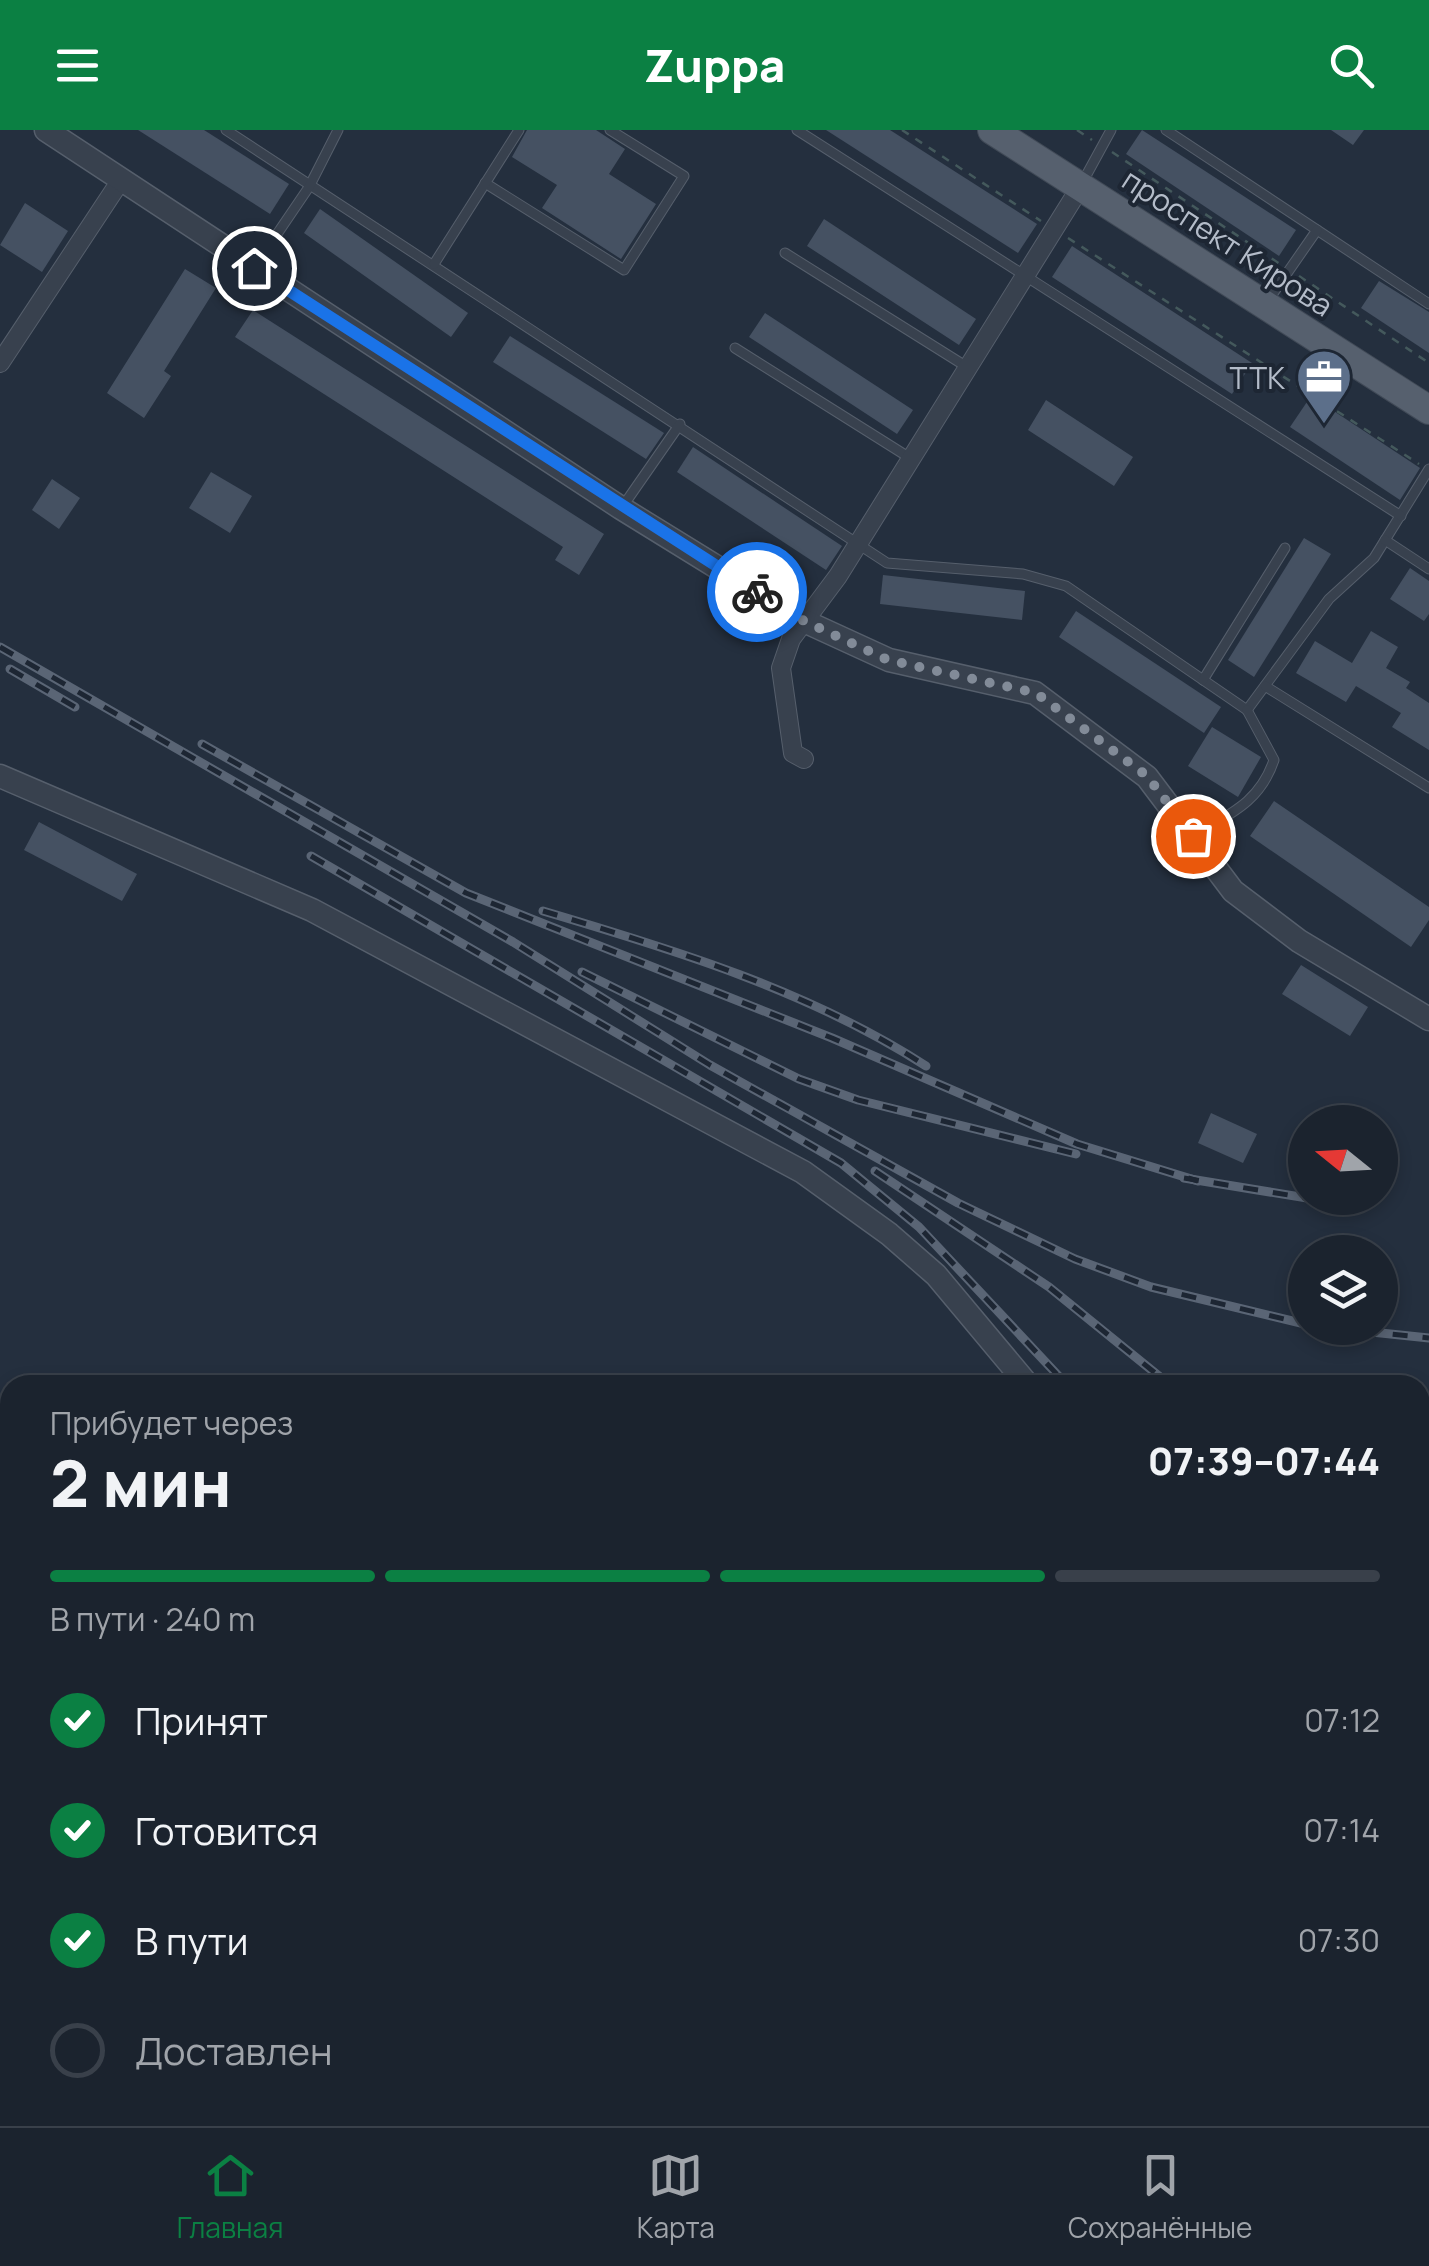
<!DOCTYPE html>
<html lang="ru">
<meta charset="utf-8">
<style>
body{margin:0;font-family:Manrope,sans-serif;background:#242b36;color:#f1f3f6;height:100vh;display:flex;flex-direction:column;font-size:38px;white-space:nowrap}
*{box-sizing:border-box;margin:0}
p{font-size:32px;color:#a0a4aa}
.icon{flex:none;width:55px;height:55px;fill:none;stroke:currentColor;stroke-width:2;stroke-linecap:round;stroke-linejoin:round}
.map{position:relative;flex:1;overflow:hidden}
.side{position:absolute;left:0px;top:1245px;width:1430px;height:752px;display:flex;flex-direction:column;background:#1b232e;border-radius:30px 30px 0 0;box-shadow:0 5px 15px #0003,0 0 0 2px #39404a}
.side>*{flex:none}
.needle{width:65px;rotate:288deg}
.fabs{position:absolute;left:1288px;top:975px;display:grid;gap:20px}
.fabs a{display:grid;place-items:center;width:110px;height:110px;border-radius:50%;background:#1b232e;box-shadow:0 5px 15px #0003,0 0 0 2px #39404a;font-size:50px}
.pin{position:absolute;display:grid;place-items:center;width:85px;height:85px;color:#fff;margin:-42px;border:5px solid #fff;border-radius:50%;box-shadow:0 2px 10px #0007}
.courier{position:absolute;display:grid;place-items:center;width:100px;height:100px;margin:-50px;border:8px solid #1a73e8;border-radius:50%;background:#fff;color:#222;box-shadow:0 2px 12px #0007}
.summary em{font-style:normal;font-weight:800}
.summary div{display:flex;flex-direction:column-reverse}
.summary{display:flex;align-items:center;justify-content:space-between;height:170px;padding:0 50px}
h1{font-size:65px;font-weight:800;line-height:75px}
.bar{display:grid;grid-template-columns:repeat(4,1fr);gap:15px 10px;align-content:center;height:120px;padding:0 50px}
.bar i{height:12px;border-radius:8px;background:#39404a}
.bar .on{background:#0b8043}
.bar p{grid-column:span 4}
ol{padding:0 50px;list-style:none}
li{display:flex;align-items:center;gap:30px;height:110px}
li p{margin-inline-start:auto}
li .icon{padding:10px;border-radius:50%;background:#0b8043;color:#fff;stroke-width:4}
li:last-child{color:#a0a4aa}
li i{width:55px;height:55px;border:5px solid #39404a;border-radius:50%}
header{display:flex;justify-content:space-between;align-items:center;height:130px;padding:0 50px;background:#0b8043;color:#fff;font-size:45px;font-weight:800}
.tabs{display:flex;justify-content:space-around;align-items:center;height:140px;border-top:2px solid #39404a;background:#1b232e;font-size:28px;color:#a0a4aa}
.tabs a{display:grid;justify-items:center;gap:5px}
.tabs .on{color:#0b8043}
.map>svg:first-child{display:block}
.building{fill:#455162}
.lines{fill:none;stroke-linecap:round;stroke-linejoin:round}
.service-casing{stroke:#565f6c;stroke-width:11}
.minor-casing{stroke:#565f6c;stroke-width:20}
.tertiary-casing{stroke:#565f6c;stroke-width:25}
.primary-casing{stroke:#414a57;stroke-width:30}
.path{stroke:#44595c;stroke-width:2.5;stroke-dasharray:8 8;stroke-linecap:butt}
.service{stroke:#38414e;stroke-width:9}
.minor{stroke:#38414e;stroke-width:18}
.tertiary{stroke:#38414e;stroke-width:22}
.primary{stroke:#56606e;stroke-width:28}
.rail-casing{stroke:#5a6575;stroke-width:9}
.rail{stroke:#1d2633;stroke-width:5;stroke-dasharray:15;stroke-linecap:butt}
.done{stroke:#828b98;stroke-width:10;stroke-dasharray:0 18}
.route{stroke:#1a73e8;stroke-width:12}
.labels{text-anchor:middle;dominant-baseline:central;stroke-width:8;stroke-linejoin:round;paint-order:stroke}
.street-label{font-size:30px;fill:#b4bcc9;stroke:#1d2633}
.poi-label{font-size:30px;fill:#b4bcc9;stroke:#1d2633;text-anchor:end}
</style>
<header><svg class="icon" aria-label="menu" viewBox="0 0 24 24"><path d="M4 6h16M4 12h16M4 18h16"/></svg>Zuppa<svg class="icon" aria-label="search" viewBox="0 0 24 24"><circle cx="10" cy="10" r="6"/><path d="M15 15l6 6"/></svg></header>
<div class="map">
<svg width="1429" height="1996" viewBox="0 0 1429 1996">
<rect width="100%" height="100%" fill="#242f3e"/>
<g class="building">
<path d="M138,0h66l85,54 -19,30z"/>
<path d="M527,0h69l29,19 -16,25 47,30 -35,55 -79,-51 15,-23 -45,-28z"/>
<path d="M826,0h64l147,94 -19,29z"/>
<path d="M1142,0l154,100 -17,26 -153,-102z"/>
<path d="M1331,0h33l-11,15z"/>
<path d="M25,73l43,28 -26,41 -42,-27z"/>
<path d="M320,79l148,104 -17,24 -147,-104z"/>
<path d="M824,89l152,100 -17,26 -152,-99z"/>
<path d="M1072,116l180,117 -20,31 -180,-117z"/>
<path d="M185,139l31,19 -52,83 7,5 -27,42 -37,-25z"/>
<path d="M1379,151l50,31v41l-68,-45z"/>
<path d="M253,180l351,224 -25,41 -24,-15 8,-13 -328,-210z"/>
<path d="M765,183l148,97 -16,24 -148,-97z"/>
<path d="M510,206l154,97 -18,26 -153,-97z"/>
<path d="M1311,266l109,72 -20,32 -110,-73z"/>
<path d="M1046,270l87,57 -19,29 -86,-56z"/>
<path d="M693,317l149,99 -16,24 -149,-98z"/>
<path d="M211,342l41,24 -22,37 -41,-25z"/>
<path d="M52,349l28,19 -21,31 -27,-19z"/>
<path d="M1304,408l27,16 -77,123 -26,-17z"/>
<path d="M1410,438l19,13v33l-5,7 -34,-22z"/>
<path d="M883,445l142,16 -3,29 -142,-16z"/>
<path d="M1076,481l145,96 -17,26 -145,-96z"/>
<path d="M1371,501l27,16 -12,21 24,14 -4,6 23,15v47l-37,-23 9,-14 -45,-27 -10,16 -50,-29 19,-32 37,22z"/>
<path d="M1212,597l49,30 -23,40 -50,-31z"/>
<path d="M1274,671l155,106v13l-18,27 -161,-111z"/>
<path d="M39,692l98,52 -15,27 -98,-51z"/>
<path d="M1301,835l67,42 -18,29 -68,-42z"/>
<path d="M1211,983l46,21 -14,29 -45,-20z"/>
</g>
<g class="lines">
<g class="service-casing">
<g id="service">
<path d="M226,0l661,433 136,11 43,12 181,124 82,-111 45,-41 55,-89"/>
<path d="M797,0l604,386"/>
<path d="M1166,0l263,174"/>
<path d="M485,53l139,87 60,-94 -74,-46"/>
<path d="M1081,55l30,-55"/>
<path d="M785,123l182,114"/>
<path d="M434,134l85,-134"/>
<path d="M256,135l53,-78 29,-57"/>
<path d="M1267,172l50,-72"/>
<path d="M735,218l175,110"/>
<path d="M623,376l57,-82"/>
<path d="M1385,410l44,29"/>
<path d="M1203,550l82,-132"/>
<path d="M1265,556l164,102"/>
<path d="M1193,706c37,-22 67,-34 81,-76l-27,-50"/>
</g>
</g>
<g class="minor-casing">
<g id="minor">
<path d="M0,233l121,-183"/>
<path d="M804,629l-11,-6 -12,-85 10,-29 47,-63 243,-390"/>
<path d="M1420,1599l9,5"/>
<path d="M0,1680l10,-2"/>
<path d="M1420,1708l9,2"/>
<path d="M0,1865l10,11"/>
<path d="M108,1988l7,8"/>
<path d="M480,1996l5,-8"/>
<path d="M718,1996l2,-8"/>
<path d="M879,1996l3,-8"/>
<path d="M1087,1996l3,-8"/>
<path d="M1143,1996l3,-8"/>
<path d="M1321,1996l3,-8"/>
</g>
</g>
<g class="tertiary-casing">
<g id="tertiary">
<path d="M46,0l575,378 183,113 85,39 146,33 112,84 86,114 66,50 130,78"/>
<path d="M0,646l312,134 491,262 86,62 47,41 92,110"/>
<path d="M1420,1301h9"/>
</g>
</g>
<g class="primary-casing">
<path id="primary" d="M992,0l437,280"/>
</g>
<g class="path">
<path d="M902,0l139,91"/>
<path d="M1077,0l15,10"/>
<path d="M1112,22l168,112"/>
<path d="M1068,108l351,226"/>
<path d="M1299,146l130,87"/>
</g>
<use href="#service" class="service"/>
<use href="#minor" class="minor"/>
<use href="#tertiary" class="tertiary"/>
<use href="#primary" class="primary"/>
<g class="rail-casing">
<g id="rail">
<path d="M0,517l513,295 197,123 248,138 117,56 76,28 154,37"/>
<path d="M10,539l65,38"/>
<path d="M202,614l264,149 366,145 245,106 121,37"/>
<path d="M311,726l530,307 78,64 148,158"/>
<path d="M543,781c132,39 267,80 383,155"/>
<path d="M582,842l217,107 59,21 218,54"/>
<path d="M875,1041l174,116 121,98"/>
<path d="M1184,1048l172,28"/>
<path d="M1333,1198l96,10"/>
<path d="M1420,1462l9,8"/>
<path d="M1420,1649l9,6"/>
</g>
</g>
<use href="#rail" class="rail"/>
</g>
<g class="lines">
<path class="done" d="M757,462l47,29 84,39 148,33 111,83 46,60"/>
<path class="route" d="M254,138l503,324"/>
</g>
<defs>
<g id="office-pin" transform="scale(2.875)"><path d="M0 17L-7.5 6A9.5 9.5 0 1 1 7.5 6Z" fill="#5c6f8a" stroke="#1d2633"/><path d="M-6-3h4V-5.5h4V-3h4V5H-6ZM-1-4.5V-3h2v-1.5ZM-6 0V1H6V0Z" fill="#fff"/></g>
</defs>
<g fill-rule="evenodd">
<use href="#office-pin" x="1324" y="247"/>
</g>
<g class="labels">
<g class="street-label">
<text transform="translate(1228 112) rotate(33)">проспект Кирова</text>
</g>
<g class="poi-label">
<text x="1285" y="247">ТТК</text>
</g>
</g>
</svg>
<div class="fabs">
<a><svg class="needle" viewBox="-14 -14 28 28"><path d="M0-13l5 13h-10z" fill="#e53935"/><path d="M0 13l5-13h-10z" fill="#a0a4aa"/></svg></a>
<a><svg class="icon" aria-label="layers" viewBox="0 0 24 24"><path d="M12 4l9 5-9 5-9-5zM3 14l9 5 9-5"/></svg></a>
</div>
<div class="pin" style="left:1193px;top:706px;background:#ea580c"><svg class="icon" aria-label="bag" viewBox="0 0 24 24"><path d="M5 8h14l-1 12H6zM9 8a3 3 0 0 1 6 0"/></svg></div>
<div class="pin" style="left:254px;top:138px;background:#1f2937"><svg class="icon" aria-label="home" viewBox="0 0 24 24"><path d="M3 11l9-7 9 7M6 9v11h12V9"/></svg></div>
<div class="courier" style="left:757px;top:462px"><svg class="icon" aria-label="bike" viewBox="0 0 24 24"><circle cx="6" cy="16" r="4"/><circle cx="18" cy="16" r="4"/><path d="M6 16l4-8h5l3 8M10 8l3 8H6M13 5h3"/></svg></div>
<section class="side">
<div class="summary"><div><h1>2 мин</h1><p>Прибудет через</p></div><em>07:39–07:44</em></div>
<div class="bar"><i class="on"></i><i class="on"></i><i class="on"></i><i></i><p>В пути · 240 m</p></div>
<ol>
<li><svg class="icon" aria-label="check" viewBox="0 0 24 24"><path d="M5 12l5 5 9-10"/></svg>Принят<p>07:12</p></li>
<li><svg class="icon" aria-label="check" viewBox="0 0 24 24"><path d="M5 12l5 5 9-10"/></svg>Готовится<p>07:14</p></li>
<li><svg class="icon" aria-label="check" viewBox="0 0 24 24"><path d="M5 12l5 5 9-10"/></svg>В пути<p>07:30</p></li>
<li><i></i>Доставлен</li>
</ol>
</section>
</div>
<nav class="tabs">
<a class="on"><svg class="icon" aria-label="home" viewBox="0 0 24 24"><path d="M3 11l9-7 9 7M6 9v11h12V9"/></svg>Главная</a>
<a><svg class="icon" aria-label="map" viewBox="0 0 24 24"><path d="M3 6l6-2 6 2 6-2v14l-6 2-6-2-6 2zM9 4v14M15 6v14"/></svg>Карта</a>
<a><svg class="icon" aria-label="saved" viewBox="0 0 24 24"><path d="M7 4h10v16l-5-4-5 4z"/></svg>Сохранённые</a>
</nav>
